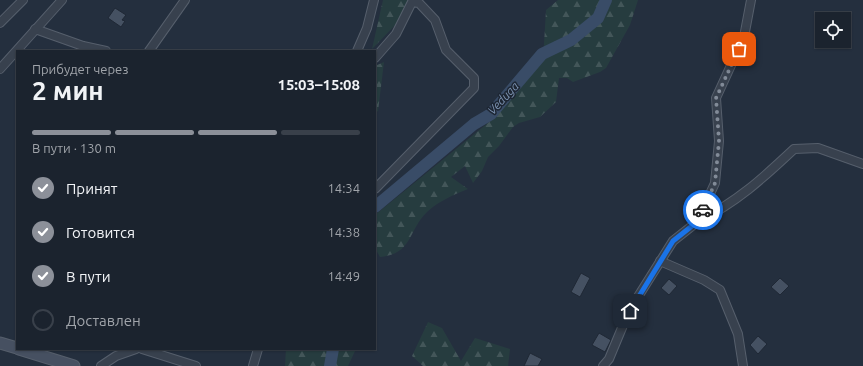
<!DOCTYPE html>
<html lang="ru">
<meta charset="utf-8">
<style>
body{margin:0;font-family:Ubuntu,sans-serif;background:#282f3a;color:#f1f3f6;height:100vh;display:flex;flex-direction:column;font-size:15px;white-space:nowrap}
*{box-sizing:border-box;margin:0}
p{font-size:13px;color:#a0a4aa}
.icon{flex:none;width:22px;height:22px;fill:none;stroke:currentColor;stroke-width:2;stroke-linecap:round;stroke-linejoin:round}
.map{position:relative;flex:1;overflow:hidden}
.drawer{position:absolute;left:16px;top:50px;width:360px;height:300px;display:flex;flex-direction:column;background:#1b232e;border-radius:0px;box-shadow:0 1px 3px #0004,0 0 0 1px #39404a}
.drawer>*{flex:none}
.buttons{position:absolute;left:815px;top:12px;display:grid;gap:8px}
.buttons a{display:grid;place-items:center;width:36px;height:36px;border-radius:0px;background:#1b232e;box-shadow:0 1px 3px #0004,0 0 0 1px #39404a;font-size:20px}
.pin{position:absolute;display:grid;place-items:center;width:34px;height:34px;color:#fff;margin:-17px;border-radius:8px;box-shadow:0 2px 6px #0006}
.courier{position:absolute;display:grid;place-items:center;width:40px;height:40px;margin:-20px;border:3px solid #1a73e8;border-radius:50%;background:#fff;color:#222;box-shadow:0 1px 5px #0007}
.headline em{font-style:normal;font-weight:700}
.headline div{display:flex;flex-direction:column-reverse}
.headline{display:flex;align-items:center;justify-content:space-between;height:68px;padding:0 16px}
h1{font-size:26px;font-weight:700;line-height:30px}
.bar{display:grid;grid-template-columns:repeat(4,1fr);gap:6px 4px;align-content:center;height:48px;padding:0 16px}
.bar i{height:5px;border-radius:3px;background:#39404a}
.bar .active{background:#8c9099}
.bar p{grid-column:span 4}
ol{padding:0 16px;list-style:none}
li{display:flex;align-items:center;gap:12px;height:44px}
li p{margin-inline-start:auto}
li .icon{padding:4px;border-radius:50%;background:#8c9099;color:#fff;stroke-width:4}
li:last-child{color:#a0a4aa}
li i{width:22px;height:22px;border:2px solid #39404a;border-radius:50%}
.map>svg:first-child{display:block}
.forest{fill:url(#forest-firs)}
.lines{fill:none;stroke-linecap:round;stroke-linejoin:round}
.river{stroke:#394c67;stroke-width:12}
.building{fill:#455162;stroke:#1f2835}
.minor-casing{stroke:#565f6c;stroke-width:10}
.secondary-casing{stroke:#565f6c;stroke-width:13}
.minor{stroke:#38414e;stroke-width:8}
.secondary{stroke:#465061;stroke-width:11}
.done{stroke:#828b98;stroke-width:4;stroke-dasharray:0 7.2}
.route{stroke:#1a73e8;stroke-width:5}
.labels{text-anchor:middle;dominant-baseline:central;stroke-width:3;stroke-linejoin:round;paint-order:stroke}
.water-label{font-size:12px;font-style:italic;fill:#7c92b1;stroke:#1d2633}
</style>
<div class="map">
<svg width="863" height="366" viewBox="0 0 863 366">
<defs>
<pattern id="forest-firs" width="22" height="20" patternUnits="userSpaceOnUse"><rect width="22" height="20" fill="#263c3f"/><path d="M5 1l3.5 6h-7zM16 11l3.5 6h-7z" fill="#435659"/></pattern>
</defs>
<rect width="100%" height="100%" fill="#242f3e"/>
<g class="forest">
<path d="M383,0h27l-6,16 -32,33z"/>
<path d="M558,0h80l-8,25 -24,43 -6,4 -27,10 -6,-4h-8l-3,24 -16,15 -21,6 -6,4 -14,19 -11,11 -6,14 -9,12 -8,-17 -14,11 17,12c-15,6 -29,12 -41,23 -19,18 -14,42 -47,45l-5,-9v-33l119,-97 49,-57 3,-51z"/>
<path d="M384,62l-6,49 -3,2v-47z"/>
<path d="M428,322l14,6 19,33 14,-23 35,11 -2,17h-85l-11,-10z"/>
<path d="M286,349h70l-8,17h-63z"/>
</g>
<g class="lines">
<g class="river">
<path d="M375,207l99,-83 17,-10 51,-60 29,-14 27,-22 8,-18"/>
<path d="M330,366l3,-17"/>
</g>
</g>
<g class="building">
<path d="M115,8l11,7 -4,5 3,1 -4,6 -13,-9z"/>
<path d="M581,273l9,5 -10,19 -9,-5z"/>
<path d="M780,278l9,8 -9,9 -9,-8z"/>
<path d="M669,279l8,7 -8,9 -8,-7z"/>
<path d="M599,333l12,7 -6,12 -13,-7z"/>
<path d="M758,336l9,8 -9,10 -8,-9z"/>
<path d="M530,353l12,6 -4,7h-14z"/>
</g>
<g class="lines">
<g class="minor-casing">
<g id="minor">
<path d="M0,23l23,-23"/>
<path d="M35,29l48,17 23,5"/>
<path d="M149,51l36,-51"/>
<path d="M357,51l10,-23 7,-28"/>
<path d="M375,58l21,-24 16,-32 7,1 16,17 11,30 28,28v10l-99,101"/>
<path d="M0,69l62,-69"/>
<path d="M697,222c40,-20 65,-43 97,-73l24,-1 45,16"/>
<path d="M660,261l44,19 16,10 18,44 5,32"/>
<path d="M142,349l54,17"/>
<path d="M101,366l15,-10 20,-7"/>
<path d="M253,366l5,-17"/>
<path d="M603,366l6,-7 20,-48 44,-70 24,-19 18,-39 4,-42 -3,-43 28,-61 7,-37"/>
</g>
</g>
<g class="secondary-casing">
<g id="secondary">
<path d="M0,343l17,5"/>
<path d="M19,349l55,17"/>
</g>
</g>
<use href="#minor" class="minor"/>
<use href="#secondary" class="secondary"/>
</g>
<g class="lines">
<path class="done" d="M703,210l12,-27 4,-42 -3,-43 23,-49"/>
<path class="route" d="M630,311l43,-70 24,-19 6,-12"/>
</g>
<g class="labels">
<g class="water-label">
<text transform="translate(503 98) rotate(-47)">Veduga</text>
</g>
</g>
</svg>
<div class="buttons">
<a><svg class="icon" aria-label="locate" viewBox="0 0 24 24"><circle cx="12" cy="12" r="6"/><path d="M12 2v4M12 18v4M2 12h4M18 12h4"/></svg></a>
</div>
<div class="pin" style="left:739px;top:49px;background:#ea580c"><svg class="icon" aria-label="bag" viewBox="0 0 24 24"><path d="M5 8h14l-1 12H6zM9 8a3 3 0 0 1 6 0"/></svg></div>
<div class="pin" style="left:630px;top:311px;background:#1f2937"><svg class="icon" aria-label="home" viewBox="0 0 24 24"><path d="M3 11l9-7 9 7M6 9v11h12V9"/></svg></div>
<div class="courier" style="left:703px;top:210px"><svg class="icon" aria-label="car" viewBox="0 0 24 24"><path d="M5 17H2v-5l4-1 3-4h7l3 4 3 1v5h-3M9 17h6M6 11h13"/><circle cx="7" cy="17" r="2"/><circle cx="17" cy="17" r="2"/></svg></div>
<section class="drawer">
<div class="headline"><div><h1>2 мин</h1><p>Прибудет через</p></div><em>15:03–15:08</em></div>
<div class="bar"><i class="active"></i><i class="active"></i><i class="active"></i><i></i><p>В пути · 130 m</p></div>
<ol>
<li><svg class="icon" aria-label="check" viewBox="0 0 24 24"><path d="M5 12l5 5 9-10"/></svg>Принят<p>14:34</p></li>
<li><svg class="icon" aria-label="check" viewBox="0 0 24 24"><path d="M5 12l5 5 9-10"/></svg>Готовится<p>14:38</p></li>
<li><svg class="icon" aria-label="check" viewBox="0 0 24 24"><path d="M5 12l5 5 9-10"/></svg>В пути<p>14:49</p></li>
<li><i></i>Доставлен</li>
</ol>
</section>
</div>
